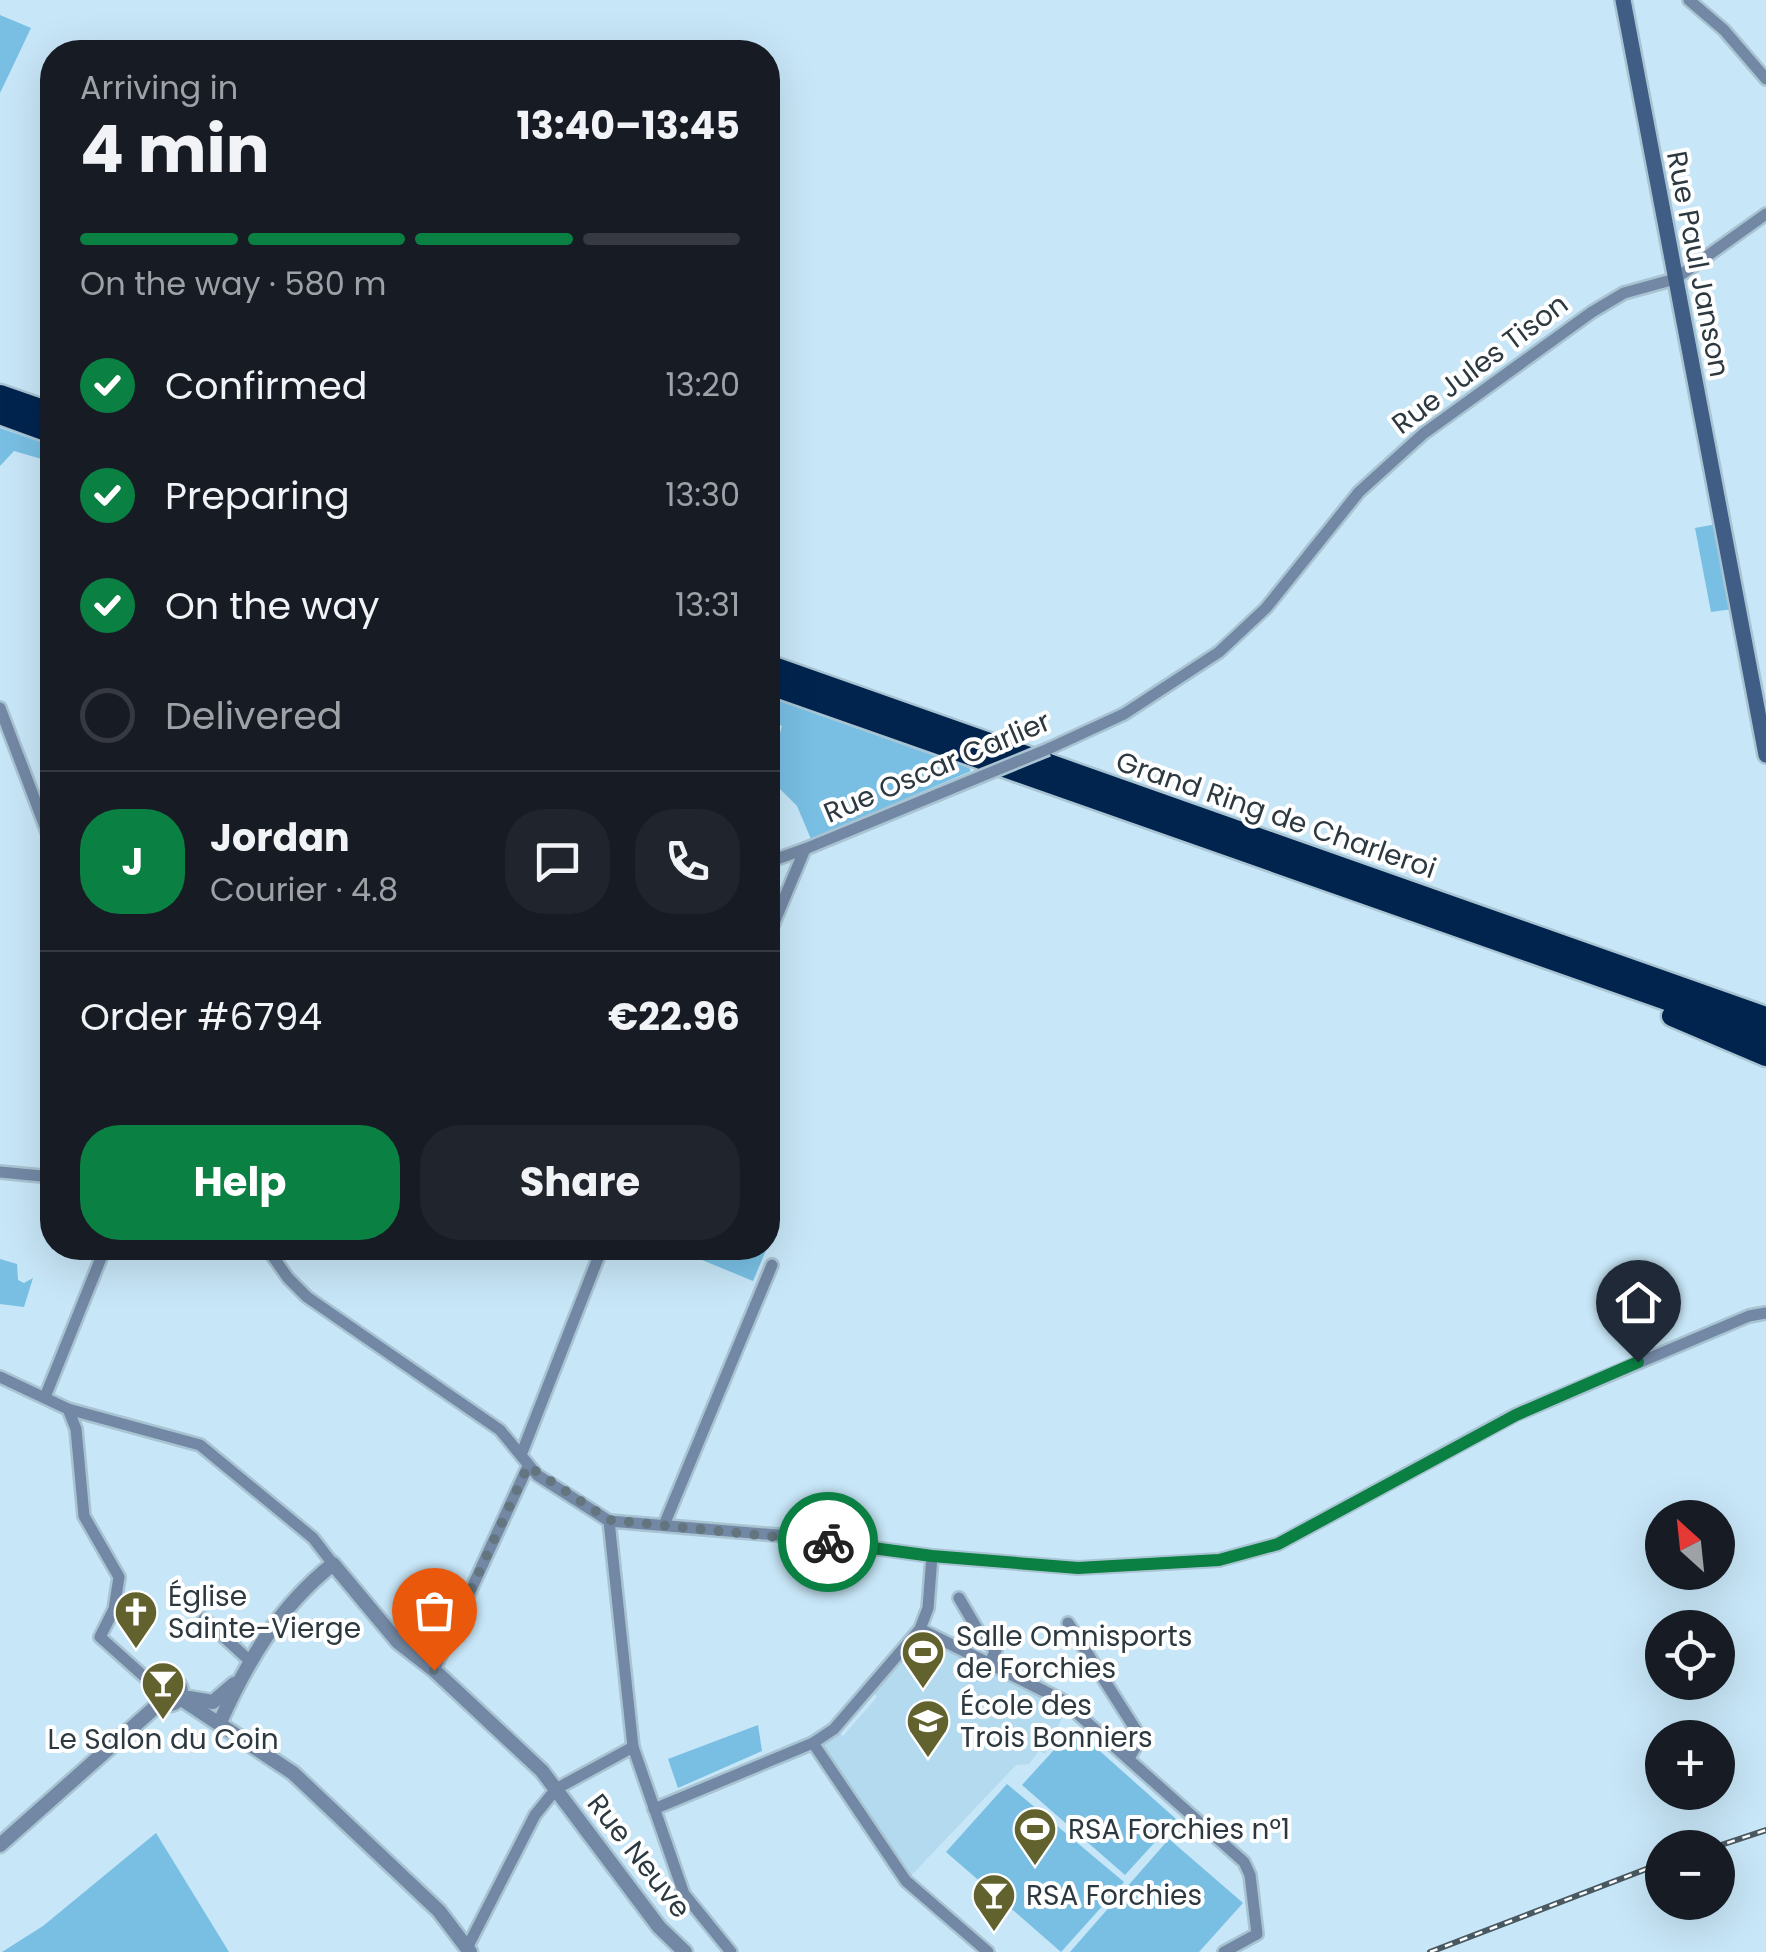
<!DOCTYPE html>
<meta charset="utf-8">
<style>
body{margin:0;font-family:Poppins,sans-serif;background:#20242c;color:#f1f3f6;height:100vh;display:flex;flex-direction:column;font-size:38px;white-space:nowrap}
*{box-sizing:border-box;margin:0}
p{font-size:32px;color:#9ea1a6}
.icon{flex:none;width:55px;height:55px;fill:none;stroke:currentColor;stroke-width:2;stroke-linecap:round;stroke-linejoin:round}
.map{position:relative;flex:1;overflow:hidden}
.sheet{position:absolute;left:40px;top:40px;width:740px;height:1220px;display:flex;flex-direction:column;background:#171b24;border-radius:40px;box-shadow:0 10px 40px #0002}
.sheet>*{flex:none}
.needle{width:65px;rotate:333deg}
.controls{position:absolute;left:1645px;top:1500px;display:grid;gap:20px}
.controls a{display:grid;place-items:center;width:90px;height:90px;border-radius:50%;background:#171b24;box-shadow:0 10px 40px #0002;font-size:50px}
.pin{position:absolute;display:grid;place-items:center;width:85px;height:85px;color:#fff;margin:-102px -42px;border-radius:50% 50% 50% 0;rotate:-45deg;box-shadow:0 0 10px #0007}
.pin .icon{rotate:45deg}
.courier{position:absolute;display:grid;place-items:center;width:100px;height:100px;margin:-50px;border:8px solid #0b8043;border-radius:50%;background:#fff;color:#222;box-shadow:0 2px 12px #0007}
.head em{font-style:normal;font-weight:700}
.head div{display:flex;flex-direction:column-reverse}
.head{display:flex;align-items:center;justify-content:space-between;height:170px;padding:0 40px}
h1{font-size:65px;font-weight:700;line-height:75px}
.bar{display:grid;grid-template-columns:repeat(4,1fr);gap:15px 10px;align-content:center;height:120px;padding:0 40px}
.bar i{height:12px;border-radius:8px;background:#363941}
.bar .current{background:#0b8043}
.bar p{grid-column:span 4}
.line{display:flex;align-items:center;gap:25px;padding:0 40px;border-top:2px solid #363941}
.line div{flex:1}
.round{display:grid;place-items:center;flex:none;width:105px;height:105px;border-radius:40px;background:#20242c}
ol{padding:0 40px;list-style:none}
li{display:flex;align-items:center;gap:30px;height:110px}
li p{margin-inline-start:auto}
li .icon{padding:10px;border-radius:50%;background:#0b8043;color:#fff;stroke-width:4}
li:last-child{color:#9ea1a6}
li i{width:55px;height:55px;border:5px solid #363941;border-radius:50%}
.primary-button{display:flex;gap:20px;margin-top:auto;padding:20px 40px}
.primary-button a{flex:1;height:115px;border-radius:40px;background:#0b8043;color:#fff;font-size:40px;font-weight:700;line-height:115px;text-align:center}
.primary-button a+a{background:#20242c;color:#f1f3f6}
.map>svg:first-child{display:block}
.built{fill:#b3daee}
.green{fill:#78bfe3}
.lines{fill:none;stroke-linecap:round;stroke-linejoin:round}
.minor-casing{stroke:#a8c3d2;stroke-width:16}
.tertiary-casing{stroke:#a8c3d2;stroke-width:19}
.secondary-casing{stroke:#a8c3d2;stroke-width:20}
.motorway-casing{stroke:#a8c3d2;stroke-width:25}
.minor{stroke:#7388a4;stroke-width:11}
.tertiary{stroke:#7388a4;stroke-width:14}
.secondary{stroke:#3f5d85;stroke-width:15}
.motorway{stroke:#01244f;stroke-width:20}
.rail-casing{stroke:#495961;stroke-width:6}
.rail{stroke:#fff;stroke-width:2.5;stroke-dasharray:8;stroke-linecap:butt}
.minor-bridge-casing{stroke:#a8c3d2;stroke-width:16;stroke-linecap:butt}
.minor-bridge{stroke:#7388a4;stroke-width:11}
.done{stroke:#637680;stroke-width:10;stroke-dasharray:0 18}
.route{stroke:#0b8043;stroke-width:12}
.labels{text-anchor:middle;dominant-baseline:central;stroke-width:8;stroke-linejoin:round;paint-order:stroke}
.street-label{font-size:28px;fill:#2d3940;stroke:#fff}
.poi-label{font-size:28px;fill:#2d3940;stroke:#fff;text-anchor:start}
</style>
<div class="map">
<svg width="1766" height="1952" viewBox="0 0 1766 1952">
<rect width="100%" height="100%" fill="#c7e6f7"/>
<path class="built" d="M920,1629l148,76 -23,49 -6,-3 -10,13 -13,1 -110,116 -93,-138 21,-14 9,7 34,-39 -8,-9z"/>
<g class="green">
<path d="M0,15l31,13 -31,65z"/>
<path d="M0,428l52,18v16l-38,-11 -14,15z"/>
<path d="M1717,524l16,85 -22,3 -16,-84z"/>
<path d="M768,697l201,71 2,3 -160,68 -14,-33 -29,-29 14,-51 -14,-6z"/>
<path d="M673,1248h94l-14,33z"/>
<path d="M0,1259l17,5 1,16 6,3 9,-5 -9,29 -24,-3z"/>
<path d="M758,1725l4,26 -84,37 -10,-29z"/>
<path d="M1074,1728l102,91 -51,56 -103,-90z"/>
<path d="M1007,1784l117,98 -63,70 -115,-100z"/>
<path d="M156,1833l73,119h-227l41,-26z"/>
<path d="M1169,1839l74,64 -44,49h-129z"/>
</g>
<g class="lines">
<g class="minor-casing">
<g id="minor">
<path d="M1689,0l35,30 42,49"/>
<path d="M0,708l52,137"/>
<path d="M1048,749l76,-35 95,-62 47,-44 93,-116 64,-58 169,-122 32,-19 51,-14 91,-65"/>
<path d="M768,862l37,-13 177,-73"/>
<path d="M768,937l37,-88"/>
<path d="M0,1172l52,5"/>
<path d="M267,1248l21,30 19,19 193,133 37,45 72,46 168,14 155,21 146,12 141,-8 59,-16 237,-129 234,-99 17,-3"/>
<path d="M0,1377l68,32 132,36 113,93 20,26"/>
<path d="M45,1397l60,-149"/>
<path d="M68,1409l8,20 8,87 35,61 -5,32 -14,28 57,51"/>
<path d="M521,1455l81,-207"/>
<path d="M609,1521l24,226 51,147 47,58"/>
<path d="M664,1525l108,-260"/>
<path d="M959,1598l24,41 13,11 -7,14"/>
<path d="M204,1619l46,42"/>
<path d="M1068,1623l73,115 -12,20"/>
<path d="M920,1629l142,71 182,162 6,13 7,59 -33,18"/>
<path d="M434,1670l94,-204"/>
<path d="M813,1743l93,138 82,71"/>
<path d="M654,1809l159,-66 21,-14 86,-100 8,-21 4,-52"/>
<path d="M467,1948l68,-133 21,-26 77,-42"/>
</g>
</g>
<g class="tertiary-casing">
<g id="tertiary">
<circle cx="169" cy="1692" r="12"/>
<path d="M180,1698l113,75 146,138 31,41"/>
<path d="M189,1698l24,4 21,-18"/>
<path d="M220,1722c28,-62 59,-115 113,-158l65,78 36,28 108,101 117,156 26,25"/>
<path d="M0,1845l161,-143"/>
</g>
</g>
<g class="secondary-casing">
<path id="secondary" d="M1623,0l143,755"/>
</g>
<g class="motorway-casing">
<g id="motorway">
<path d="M0,395l52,18"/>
<path d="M0,414l52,19"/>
<path d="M768,665l998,352"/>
<path d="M768,684l998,351"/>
<path d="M1672,1016l94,40"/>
</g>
</g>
<use href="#minor" class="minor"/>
<use href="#tertiary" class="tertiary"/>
<use href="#secondary" class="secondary"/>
<use href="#motorway" class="motorway"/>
<g class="rail-casing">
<g id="rail">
<path d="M1712,1848l54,-18"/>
<path d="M1430,1952l232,-89"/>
</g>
</g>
<use href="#rail" class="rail"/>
<g class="minor-bridge-casing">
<path id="minor-bridge" d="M982,776l66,-27"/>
</g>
<use href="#minor-bridge" class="minor-bridge"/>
</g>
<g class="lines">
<path class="done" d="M434,1670l94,-204 81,54 219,22"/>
<path class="route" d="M828,1542l104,14 146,12 141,-8 59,-16 238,-129 122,-53"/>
</g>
<defs>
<g id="church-pin" transform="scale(2.25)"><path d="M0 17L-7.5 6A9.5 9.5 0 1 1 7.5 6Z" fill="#62622f" stroke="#fff"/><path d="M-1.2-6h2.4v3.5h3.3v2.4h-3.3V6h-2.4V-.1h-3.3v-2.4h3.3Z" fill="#fff"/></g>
<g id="stadium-pin" transform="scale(2.25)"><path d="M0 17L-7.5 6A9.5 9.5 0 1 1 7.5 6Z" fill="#62622f" stroke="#fff"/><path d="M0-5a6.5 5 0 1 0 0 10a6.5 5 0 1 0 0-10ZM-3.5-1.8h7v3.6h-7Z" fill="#fff"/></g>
<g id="bar-pin" transform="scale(2.25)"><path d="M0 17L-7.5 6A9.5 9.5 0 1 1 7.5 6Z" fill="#62622f" stroke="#fff"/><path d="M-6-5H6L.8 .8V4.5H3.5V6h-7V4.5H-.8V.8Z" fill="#fff"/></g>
<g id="school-pin" transform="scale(2.25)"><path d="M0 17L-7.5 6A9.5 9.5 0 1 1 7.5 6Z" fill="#62622f" stroke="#fff"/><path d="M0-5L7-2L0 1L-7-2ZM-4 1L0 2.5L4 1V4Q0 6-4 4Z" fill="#fff"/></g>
</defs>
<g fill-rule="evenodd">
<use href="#church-pin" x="136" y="1612"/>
<use href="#stadium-pin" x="923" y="1652"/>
<use href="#bar-pin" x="163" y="1683"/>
<use href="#school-pin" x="928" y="1721"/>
<use href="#stadium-pin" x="1035" y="1829"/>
<use href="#bar-pin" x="994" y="1895"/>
</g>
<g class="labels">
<g class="street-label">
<text transform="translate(1698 264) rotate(79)">Rue Paul Janson</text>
<text transform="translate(1480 364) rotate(-37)">Rue Jules Tison</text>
<text transform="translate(937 767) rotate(-23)">Rue Oscar Carlier</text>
<text transform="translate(1276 815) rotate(19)">Grand Ring de Charleroi</text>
<text transform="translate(639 1856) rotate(52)">Rue Neuve</text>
</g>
<g class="poi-label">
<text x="168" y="1596">Église<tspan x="168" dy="32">Sainte-Vierge</tspan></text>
<text x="956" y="1636">Salle Omnisports<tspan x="956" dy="32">de Forchies</tspan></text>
<text x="960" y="1705">École des<tspan x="960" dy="32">Trois Bonniers</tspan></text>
<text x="163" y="1739" text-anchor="middle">Le Salon du Coin</text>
<text x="1068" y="1829">RSA Forchies n°1</text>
<text x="1026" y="1895">RSA Forchies</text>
</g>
</g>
</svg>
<div class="controls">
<a><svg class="needle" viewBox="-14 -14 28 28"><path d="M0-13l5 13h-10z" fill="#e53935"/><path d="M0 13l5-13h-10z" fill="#9ea1a6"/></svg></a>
<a><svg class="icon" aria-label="locate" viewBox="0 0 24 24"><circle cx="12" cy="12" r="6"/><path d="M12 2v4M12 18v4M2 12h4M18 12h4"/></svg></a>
<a>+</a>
<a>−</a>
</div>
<div class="pin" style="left:434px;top:1670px;background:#ea580c"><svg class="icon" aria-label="bag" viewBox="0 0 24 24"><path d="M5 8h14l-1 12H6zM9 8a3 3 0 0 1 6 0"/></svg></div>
<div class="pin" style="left:1638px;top:1362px;background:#1f2937"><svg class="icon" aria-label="home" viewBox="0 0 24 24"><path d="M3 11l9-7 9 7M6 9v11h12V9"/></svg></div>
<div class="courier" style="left:828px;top:1542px"><svg class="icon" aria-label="bike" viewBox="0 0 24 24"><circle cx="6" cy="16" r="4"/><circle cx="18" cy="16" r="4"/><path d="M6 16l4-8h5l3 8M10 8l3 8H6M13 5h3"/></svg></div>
<section class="sheet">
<div class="head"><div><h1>4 min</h1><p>Arriving in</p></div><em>13:40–13:45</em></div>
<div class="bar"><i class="current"></i><i class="current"></i><i class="current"></i><i></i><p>On the way · 580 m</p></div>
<ol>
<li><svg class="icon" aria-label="check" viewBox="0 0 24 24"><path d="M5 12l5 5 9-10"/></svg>Confirmed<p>13:20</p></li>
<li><svg class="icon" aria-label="check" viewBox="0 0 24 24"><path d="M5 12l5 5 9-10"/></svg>Preparing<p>13:30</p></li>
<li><svg class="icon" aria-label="check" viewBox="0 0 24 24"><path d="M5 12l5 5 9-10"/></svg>On the way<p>13:31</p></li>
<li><i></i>Delivered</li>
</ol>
<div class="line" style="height:180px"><b class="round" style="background:#0b8043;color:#fff">J</b><div><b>Jordan</b><p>Courier · 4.8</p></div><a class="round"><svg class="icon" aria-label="chat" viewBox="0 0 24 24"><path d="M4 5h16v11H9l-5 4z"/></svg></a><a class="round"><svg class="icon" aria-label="phone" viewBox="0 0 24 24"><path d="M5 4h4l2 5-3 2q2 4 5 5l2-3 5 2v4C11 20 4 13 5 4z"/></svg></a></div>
<div class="line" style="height:130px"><div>Order #6794</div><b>€22.96</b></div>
<div class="primary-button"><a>Help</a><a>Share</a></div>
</section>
</div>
